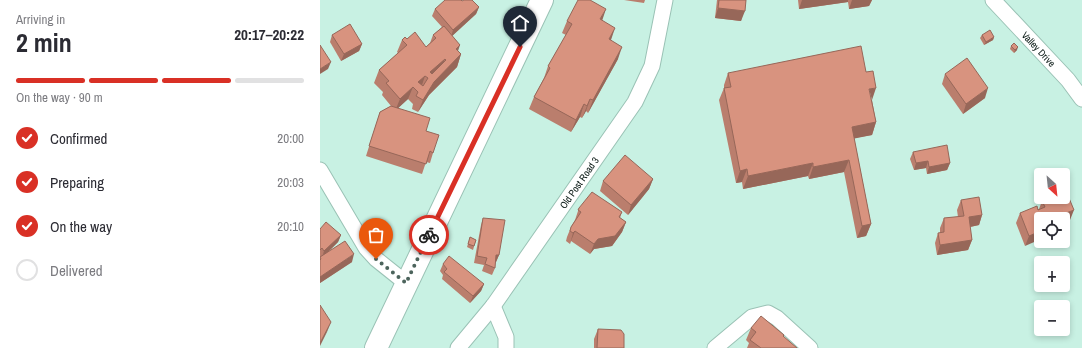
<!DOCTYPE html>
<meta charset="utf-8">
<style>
body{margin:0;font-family:"Archivo Narrow",sans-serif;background:#f7f7f7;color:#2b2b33;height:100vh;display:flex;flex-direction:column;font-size:15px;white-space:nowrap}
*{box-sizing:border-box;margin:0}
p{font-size:13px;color:#7c7c81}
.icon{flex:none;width:22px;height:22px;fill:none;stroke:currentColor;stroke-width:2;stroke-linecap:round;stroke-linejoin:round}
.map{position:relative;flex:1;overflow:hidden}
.drawer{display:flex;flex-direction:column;background:#fff;width:320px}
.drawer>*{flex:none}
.needle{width:26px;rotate:153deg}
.tools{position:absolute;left:714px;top:168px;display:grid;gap:8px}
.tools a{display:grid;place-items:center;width:36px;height:36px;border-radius:4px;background:#fff;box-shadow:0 2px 6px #0003;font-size:20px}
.pin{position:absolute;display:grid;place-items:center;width:34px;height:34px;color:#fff;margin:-41px -17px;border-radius:50% 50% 50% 0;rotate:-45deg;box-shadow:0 0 4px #0007}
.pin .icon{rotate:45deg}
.courier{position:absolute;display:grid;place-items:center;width:40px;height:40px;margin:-20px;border:3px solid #d93025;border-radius:50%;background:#fff;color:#222;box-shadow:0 1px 5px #0007}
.headline em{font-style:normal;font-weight:800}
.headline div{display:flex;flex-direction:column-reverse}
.headline{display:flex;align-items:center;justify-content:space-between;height:68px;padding:0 16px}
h1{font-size:26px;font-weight:800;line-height:30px}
.bar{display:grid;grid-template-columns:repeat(4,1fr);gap:6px 4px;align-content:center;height:48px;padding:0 16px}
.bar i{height:5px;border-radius:3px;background:#e1e1e2}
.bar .selected{background:#d93025}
.bar p{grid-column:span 4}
ol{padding:0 16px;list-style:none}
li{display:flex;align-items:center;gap:12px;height:44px}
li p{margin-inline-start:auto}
li .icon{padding:4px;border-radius:50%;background:#d93025;color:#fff;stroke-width:4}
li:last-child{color:#7c7c81}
li i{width:22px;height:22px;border:2px solid #e1e1e2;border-radius:50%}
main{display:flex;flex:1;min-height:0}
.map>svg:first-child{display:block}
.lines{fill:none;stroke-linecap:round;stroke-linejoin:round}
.minor-casing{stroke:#9ac2b5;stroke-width:17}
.primary-casing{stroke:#9ac2b5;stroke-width:24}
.minor{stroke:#fff;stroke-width:15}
.primary{stroke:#fff;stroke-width:22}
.wall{fill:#ba7e6d}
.shaded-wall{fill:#976759}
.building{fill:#d8937f;stroke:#976759;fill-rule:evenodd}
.done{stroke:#4c645c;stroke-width:4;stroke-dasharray:0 7.2}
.route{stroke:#d93025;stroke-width:5}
.labels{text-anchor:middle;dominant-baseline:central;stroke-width:3;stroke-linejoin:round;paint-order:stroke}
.street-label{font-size:10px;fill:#091814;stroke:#c8f1e3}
</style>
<main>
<section class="drawer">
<div class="headline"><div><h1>2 min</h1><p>Arriving in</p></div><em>20:17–20:22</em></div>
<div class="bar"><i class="selected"></i><i class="selected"></i><i class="selected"></i><i></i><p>On the way · 90 m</p></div>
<ol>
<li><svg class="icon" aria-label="check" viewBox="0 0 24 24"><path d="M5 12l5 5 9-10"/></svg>Confirmed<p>20:00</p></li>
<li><svg class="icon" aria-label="check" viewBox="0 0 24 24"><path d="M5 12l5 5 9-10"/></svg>Preparing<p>20:03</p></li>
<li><svg class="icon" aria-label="check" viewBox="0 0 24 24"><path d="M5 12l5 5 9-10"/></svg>On the way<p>20:10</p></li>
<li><i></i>Delivered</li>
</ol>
</section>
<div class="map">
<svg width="762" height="348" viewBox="0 0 762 348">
<rect width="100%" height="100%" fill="#c8f1e3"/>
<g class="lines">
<g class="minor-casing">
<g id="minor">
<path id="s1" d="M673,0l75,80 14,19"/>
<path d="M0,170l46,78 10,11 30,24"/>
<path d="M173,306l13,31v11"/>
<path id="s2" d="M138,348l35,-42 142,-204 17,-36 13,-66"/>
<path d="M395,348l37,-31 16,-4 9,5 33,30"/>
</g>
</g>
<g class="primary-casing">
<path id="primary" d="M56,348l166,-348"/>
</g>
<use href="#minor" class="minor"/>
<use href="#primary" class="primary"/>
</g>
<g class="wall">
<path d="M304,0h21l-1,3z"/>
<path d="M397,0h29l-5,21 -26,-3z"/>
<path d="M478,0h74l-3,6 -20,3 -1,-7 -49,7z"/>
<path d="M142,1l17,6 -3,7 -24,22 6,15 3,3 -4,13 -28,28 -11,17 -6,-3 1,-5 -5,-5 -10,9 28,23 7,22 -3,10 -4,-1 -4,12 -56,-18 14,-44 11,-6 -9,-11 1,-3 -9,-9 5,-13 19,-17 -1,-1 5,-12 5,-1 19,8 4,-4 3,-8 9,-8 -10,-11 3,-7z"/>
<path d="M282,20l16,39 -30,54 -2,-2 -4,7 -2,-1 -9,15 -42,-23 5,-12 10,-19 4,-12 18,-31 -4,-2 5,-12z"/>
<path d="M12,35l30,9 -3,7 -18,10 -11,-19z"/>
<path d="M662,35l12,2 -1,3 -9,5 -4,-7z"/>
<path d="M691,46l6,4 -3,3 -4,-4z"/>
<path d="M408,73l144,27 4,22 -4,13 -18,3 17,86 -5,12 -9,2 -13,-66 -35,7 -1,-3 -65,13 -1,-7 -6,1 -17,-83 5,-12v-3z"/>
<path d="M625,74l40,24 -22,16 -21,-30z"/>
<path d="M593,152l37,11 -3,7 -20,4 -1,-6 -12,2 -4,-11z"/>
<path d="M333,179l-4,10 -21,26 -28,-24 3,-10z"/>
<path d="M641,200l21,15 -3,10 -9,2 2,13 -4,10 -31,5 -2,-12 3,-10h2v-5l4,-10 14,-1 -1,-7z"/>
<path d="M722,201l28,19 -2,1 -3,8 -2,1v-11h-22l-16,27 -9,-23 4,-10 19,-4z"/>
<path d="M259,208l43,4 -2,6 6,4 -4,10 -10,14 -18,3 -4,5 -19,-13 -1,3 -4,-3 1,-4 4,-10 4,-7z"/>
<path d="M163,218l16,37 -3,7h-1v6l-3,7 -10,-4 2,-6 -10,-2 7,-38z"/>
<path d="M0,229l21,6 -3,7 -11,11 25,9 -32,21z"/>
<path d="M150,237l6,3 -3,10 -6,-3z"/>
<path d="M123,264l41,20 -3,7 -11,12 -28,-24 1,-4 -3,-4z"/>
<path d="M431,328l33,7v2l13,11h-50l2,-5 -3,-3z"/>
<path d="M278,329l26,19h-30v-9z"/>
</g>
<g class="shaded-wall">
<path d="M482,0h46v2l-49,7z"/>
<path d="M532,0h20l-3,6 -20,3z"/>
<path d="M159,7l-3,7 -25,23 2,-7z"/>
<path d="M398,8l27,3 -4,10 -26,-3z"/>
<path d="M286,9l-4,12 -2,-2z"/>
<path d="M295,28l-4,12 -7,12 5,-13z"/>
<path d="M674,37l-1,3 -9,5 2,-3z"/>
<path d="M42,44l-3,7 -18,10 3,-7z"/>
<path d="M140,45l-4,12v-8z"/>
<path d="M302,47l-4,12 -30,54 5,-13z"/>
<path d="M698,47l-1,3 -3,3 1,-3z"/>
<path d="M141,54l-4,13 -28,28 -11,17 5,-12 11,-18z"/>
<path d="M125,59l-5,12 -14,12 4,-11z"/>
<path d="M11,62l-3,7 -8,5v-5z"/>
<path d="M105,76l-4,12 -3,-6z"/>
<path d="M93,87l-5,12 -13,12 5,-12z"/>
<path d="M556,88l-4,12 -3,-11z"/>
<path d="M668,88l-3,10 -22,16 3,-10z"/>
<path d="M270,99l-4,12 -4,7 5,-12z"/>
<path d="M264,104l-4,13 -9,15 5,-12z"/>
<path d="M556,122l-4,13 -25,5 5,-13z"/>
<path d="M529,160l-5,12 -35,7 4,-12z"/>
<path d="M608,161l-2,7 -12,2 2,-7z"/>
<path d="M493,163l-5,13 -65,13 5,-13z"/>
<path d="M630,163l-3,7 -20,4 2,-7z"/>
<path d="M427,169l-5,13 -6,1 4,-12z"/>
<path d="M333,179l-4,10 -21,26 3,-10z"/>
<path d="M754,210l-4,10 -2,1 -3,8 -2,1v-9l3,-8z"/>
<path d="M662,215l-3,10 -14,3 4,-11z"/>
<path d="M306,222l-4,10 -10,14 -18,3 -4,5 4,-10 4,-5z"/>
<path d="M551,224l-5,12 -9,2 5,-12z"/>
<path d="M255,231l-4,10 -1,3 3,-11z"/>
<path d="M721,231v8l-16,7 4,-10z"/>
<path d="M21,235l-3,7 -16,16 2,-7z"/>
<path d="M652,240l-4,10 -31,5 3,-10z"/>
<path d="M34,254l-2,8 -32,21v-6z"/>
<path d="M176,255h3l-3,7h-2z"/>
<path d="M164,284l-3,7 -11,12 3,-7z"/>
<path d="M11,322l-4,10 -7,14v-3z"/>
</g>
<g class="building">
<path d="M125,0h16l1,1 2,-1h8l7,7 -26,23 -18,-21z"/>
<path d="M258,0h12l16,9 -6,10 15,9 -6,11 13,8 -29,53 -3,-1 -3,7 -3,-2 -8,16 -42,-23 16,-29 -2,-2 24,-42 -5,-3z"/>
<path d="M399,0h27l-1,11 -27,-3z"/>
<path d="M30,24l12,20 -18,10 -12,-19z"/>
<path d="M124,26l16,19 -4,4 5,5 -27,28 -11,18 -7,-4 2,-4 -5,-5 -13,12 -14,-16 3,-2 -10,-11 28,-25 -5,-5 3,-3 2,2 8,-7 11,15 10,-9 -3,-3zM125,59l1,1 -14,14 -2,-2zM105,76l3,2 -5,8 -5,-4z"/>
<path d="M670,30l4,7 -8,5 -4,-7z"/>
<path d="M694,43l4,4 -3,3 -4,-4z"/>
<path d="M0,45l11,17 -11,7z"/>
<path d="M541,46l5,26 7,-1 3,17 -7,1 7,33 -24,5 19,97 -9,2 -13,-66 -36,7v-4l-65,13 -1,-7 -7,2 -16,-83 7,-1 -3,-14z"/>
<path d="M647,58l21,30 -22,16 -21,-30z"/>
<path d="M71,106l39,12 -4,13 13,4 -6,18 -3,-2 -4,13 -57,-18 11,-34z"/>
<path d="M627,145l3,18 -21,4 -1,-6 -12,2 -3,-11z"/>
<path d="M305,155l28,24 -22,26 -28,-24z"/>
<path d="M746,191l8,19 -8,3 3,6 -6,2v-2h-22v12l-12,5 -9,-23 17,-7 1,4 7,-3 -3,-6 10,-4h11v-4z"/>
<path d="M272,192l30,20 -3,5 7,5 -11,14 -17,3 -4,5 -19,-13 -2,2 -3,-2 1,-4 10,-15 -3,-2 1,-2z"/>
<path d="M659,197l3,18 -13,2 3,23 -32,5 -2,-12 6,-1v-14l20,-2 -3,-16z"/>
<path d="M163,218l22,2 -6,35h-3l-1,13 -10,-4 2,-6 -10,-2z"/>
<path d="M6,222l15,13 -17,16 -2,-3 -2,2v-21z"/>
<path d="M150,237l6,3 -2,6 -6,-2z"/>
<path d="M25,241l9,13 -34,23v-17l1,-1 -1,-2z"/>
<path d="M129,256l35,28 -11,12 -29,-24 3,-3 -4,-5z"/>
<path d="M0,305l11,17 -11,21z"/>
<path d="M441,316l23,19 -1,1 14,12h-36l-11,-8 6,-8 -5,-4z"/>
<path d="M278,329l23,1 3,4v14h-27z"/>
</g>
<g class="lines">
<path class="done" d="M56,259l30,24 23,-48"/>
<path class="route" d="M109,235l91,-188"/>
</g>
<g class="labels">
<g class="street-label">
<text stroke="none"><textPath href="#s1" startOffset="67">Valley Drive</textPath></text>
<text stroke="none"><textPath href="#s2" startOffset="205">Old Post Road 3</textPath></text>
</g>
</g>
</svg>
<div class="tools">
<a><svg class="needle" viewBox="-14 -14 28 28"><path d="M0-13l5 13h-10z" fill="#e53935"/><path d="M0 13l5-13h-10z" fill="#7c7c81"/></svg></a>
<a><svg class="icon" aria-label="locate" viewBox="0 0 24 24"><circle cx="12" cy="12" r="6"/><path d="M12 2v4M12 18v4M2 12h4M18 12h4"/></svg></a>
<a>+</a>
<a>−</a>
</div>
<div class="pin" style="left:56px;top:259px;background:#ea580c"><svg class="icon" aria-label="bag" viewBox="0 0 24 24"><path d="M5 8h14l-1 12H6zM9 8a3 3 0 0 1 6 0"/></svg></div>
<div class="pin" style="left:200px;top:47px;background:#1f2937"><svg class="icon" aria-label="home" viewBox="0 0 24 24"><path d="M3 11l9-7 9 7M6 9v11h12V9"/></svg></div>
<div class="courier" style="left:109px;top:235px"><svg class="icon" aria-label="bike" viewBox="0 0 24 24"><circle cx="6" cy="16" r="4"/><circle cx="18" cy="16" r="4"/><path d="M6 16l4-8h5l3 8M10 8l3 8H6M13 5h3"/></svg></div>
</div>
</main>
